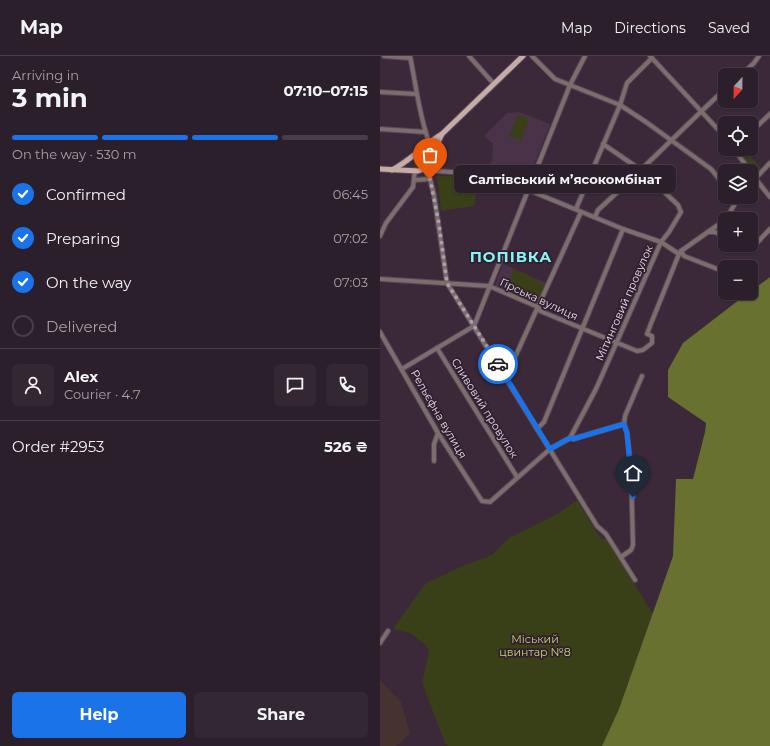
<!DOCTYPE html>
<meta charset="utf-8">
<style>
body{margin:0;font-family:Montserrat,sans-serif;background:#342734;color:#f1f3f6;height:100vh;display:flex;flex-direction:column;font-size:15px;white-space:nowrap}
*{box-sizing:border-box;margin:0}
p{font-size:13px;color:#a6a2a9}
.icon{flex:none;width:22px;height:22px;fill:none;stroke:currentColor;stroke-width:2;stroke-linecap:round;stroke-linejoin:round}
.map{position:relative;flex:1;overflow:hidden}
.drawer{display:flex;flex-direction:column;background:#2c1f2c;width:380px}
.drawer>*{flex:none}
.needle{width:26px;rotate:202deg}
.buttons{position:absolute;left:338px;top:12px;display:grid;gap:8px}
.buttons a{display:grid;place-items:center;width:40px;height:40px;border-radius:6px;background:#2c1f2c;box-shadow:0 1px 3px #0004,0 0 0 1px #483d48;font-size:20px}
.pin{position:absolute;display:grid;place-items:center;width:34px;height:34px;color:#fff;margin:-41px -17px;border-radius:50% 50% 50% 0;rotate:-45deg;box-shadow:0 0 4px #0007}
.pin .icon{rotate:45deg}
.courier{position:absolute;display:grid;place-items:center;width:40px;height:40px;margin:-20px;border:3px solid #1a73e8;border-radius:50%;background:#fff;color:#222;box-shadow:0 1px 5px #0007}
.bubble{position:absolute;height:28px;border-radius:6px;background:#2c1f2c;box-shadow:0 1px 3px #0004,0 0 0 1px #483d48;font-size:13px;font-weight:700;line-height:28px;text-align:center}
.overview em{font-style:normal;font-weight:700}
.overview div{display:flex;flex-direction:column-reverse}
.overview{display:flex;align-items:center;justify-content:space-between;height:68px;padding:0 12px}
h1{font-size:26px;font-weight:700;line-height:30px}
.bar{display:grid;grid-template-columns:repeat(4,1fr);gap:6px 4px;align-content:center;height:48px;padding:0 12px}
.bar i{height:5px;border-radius:3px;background:#483d48}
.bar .current{background:#1a73e8}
.bar p{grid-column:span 4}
.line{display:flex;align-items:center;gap:10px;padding:0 12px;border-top:1px solid #483d48}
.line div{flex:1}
.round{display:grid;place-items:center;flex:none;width:42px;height:42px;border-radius:6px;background:#342734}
ol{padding:0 12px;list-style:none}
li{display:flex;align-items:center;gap:12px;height:44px}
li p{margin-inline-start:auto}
li .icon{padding:4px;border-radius:50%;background:#1a73e8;color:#fff;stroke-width:4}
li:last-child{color:#a6a2a9}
li i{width:22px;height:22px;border:2px solid #483d48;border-radius:50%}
.cta{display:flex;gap:8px;margin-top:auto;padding:8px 12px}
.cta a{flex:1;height:46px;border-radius:6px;background:#1a73e8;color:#fff;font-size:16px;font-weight:700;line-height:46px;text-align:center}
.cta a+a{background:#342734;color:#f1f3f6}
header{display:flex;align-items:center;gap:24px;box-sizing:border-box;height:56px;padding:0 20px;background:#2c1f2c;border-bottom:1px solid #483d48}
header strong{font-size:19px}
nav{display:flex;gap:22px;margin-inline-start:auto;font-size:14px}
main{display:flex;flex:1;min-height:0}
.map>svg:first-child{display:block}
.industrial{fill:#46322e}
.built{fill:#4a3349}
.green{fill:#393f17}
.forest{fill:#68712f}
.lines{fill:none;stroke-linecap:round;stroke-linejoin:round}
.minor-casing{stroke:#574656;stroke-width:6}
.major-casing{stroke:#574656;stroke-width:7}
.minor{stroke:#7b6e6c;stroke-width:4}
.major{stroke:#c6aba7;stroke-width:5}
.done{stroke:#ac9eab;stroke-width:4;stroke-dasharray:0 7.2}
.route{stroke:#1a73e8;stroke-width:5}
.labels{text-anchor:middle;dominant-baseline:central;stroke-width:3.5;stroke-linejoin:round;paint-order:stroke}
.street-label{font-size:11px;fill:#e9dde8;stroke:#301f2f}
.park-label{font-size:11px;fill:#c5d475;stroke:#301f2f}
.district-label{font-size:15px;font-weight:bold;letter-spacing:1px;fill:#88f4f3;stroke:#301f2f}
</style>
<header>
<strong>Map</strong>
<nav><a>Map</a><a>Directions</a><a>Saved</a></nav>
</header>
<main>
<section class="drawer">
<div class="overview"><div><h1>3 min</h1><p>Arriving in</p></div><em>07:10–07:15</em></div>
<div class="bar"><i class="current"></i><i class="current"></i><i class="current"></i><i></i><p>On the way · 530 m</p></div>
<ol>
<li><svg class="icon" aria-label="check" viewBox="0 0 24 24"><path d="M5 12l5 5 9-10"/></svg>Confirmed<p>06:45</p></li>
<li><svg class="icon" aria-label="check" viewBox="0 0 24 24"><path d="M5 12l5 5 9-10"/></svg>Preparing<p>07:02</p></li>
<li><svg class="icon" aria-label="check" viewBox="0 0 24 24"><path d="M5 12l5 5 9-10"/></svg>On the way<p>07:03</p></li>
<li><i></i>Delivered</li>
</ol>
<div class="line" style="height:72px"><a class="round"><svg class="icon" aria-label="person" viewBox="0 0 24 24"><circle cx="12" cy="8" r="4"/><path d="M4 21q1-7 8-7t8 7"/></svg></a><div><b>Alex</b><p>Courier · 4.7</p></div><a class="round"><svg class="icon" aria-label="chat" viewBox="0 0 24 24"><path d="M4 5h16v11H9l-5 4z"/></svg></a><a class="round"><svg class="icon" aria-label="phone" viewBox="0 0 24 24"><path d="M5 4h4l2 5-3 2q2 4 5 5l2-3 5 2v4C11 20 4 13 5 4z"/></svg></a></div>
<div class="line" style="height:52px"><div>Order #2953</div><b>526 ₴</b></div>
<div class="cta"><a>Help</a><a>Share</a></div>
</section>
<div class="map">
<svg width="390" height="690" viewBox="0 0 390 690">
<rect width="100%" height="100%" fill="#3b293a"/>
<path class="industrial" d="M0,624l21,22 9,32 -14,12h-16z"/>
<g class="built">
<path d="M139,56l31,12 -24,61 -38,-15 4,-10 1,-16 -9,-8 23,-23z"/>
<path d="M123,208l45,20 -10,19 -43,-17z"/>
</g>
<g class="green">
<path d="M138,59l11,4 -8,21 -12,-4z"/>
<path d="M364,93l18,20 -7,6 -19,-25z"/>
<path d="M44,96l4,1v8l-6,7h-5l-3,-3 1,-5z"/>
<path d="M57,120l42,1 -5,29 -33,5z"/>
<path d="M133,213l16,6 10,6v2l6,3 -6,15 -1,1 -31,-12z"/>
<path d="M197,444l22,36 3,3h4l47,75 -34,95 -17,37h-154l-3,-3 -23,-60 7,-32 -4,-7 -15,-11 -16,-4v-2l32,-44 37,-17 29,-11 17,-17 48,-24z"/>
</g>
<path class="forest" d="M390,221v469h-168l17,-37 54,-153 3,-77h17l12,-47 1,-9 -38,-26v-27l15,-27 65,-50h3v-2z"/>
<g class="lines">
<g class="minor-casing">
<g id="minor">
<path d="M4,0l26,2"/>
<path d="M30,0c6,29 9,59 19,86"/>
<path d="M89,0l25,28"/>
<path d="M152,0l23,23 65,26 26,17 65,47 14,17"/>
<path d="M270,0l75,81"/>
<path d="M347,16l3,3"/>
<path d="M361,19l13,-12 5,-7"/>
<path d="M0,36l36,2"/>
<path d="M0,73l45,3"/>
<path d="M371,76l19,-18"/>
<path d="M354,93l16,22"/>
<path d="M48,110l9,5 55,4 131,54 38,13 18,12 2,-3 3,5 36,14 2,4"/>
<path d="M44,113l6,10 4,16 13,88 150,243 9,8 29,46"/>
<path d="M371,117l19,24"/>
<path d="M35,124l15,-1"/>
<path d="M371,127l19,-20"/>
<path d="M196,153l44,-104 7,-22 25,-25"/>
<path d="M215,161l3,-7c43,-39 84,-81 127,-121"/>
<path d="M346,163l10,-17 -4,-5"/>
<path d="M328,176h7l10,5"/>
<path d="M0,180l6,-13 27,-36 2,-17"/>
<path d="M363,189l9,3 18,-19"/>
<path d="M301,195l44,-31"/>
<path d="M0,223l109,7 49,21 2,4 97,40 6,-1 9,-7v-7l-5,-2 3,-8 29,-72"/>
<path d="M0,276l58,101 44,68 8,1 60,-53 20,-11 26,-49 65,-147 8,-10 12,-20 -3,-7 -37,-35 -38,-26"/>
<path d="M57,292l80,129"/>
<path d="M22,313l72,-43 96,-241 15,-29"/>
<path d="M126,321l75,-165"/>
<path d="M157,373l7,-7 79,-193"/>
<path d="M190,382l3,1 51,-15"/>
<path d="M54,405v-17l4,-11"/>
<path d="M241,501l10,-7 2,-5 -2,-75 -4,-37 -3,-9 1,-8 17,-40"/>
<path d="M0,587l8,-12"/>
</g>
</g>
<g class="major-casing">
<g id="major">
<path d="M0,113l38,2 6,-2 7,-8 2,-8 8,-17"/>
<path d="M12,114c19,-10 32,-25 50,-36l81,-78"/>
</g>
</g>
<use href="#minor" class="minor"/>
<use href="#major" class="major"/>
</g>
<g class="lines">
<path class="done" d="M50,123l9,45 8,59 51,81"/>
<path class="route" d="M118,308l52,85 20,-11 3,1 51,-15 3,9 6,64"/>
</g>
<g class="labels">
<g class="street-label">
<text transform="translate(159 243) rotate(25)">Гірська вулиця</text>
<text transform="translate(244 247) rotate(-66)">Мітинговий провулок</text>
<text transform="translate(105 352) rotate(58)">Сливовий провулок</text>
<text transform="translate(59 358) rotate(60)">Рельєфна вулиця</text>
</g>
<g class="park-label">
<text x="155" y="583">Міський<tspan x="155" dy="13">цвинтар №8</tspan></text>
</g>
<g class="district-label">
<text x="131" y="200">ПОПІВКА</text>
</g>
</g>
</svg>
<div class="buttons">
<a><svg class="needle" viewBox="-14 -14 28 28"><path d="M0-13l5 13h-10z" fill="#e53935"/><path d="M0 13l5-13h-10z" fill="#a6a2a9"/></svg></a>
<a><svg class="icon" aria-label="locate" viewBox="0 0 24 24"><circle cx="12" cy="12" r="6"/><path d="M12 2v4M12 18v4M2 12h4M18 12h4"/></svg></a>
<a><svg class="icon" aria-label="layers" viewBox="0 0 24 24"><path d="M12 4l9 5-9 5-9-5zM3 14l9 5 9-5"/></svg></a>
<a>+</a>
<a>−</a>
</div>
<div class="pin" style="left:50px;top:123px;background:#ea580c"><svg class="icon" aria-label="bag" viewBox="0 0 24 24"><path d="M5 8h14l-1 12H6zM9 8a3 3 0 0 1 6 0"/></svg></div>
<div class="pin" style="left:253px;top:441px;background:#1f2937"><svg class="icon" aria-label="home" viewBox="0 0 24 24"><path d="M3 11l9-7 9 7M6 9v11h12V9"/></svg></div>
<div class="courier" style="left:118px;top:308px"><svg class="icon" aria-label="car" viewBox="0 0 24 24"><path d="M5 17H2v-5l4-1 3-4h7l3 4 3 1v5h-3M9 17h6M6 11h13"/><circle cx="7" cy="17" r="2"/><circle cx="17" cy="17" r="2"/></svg></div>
<div class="bubble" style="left:74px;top:109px;width:222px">Салтівський м’ясокомбінат</div>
</div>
</main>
